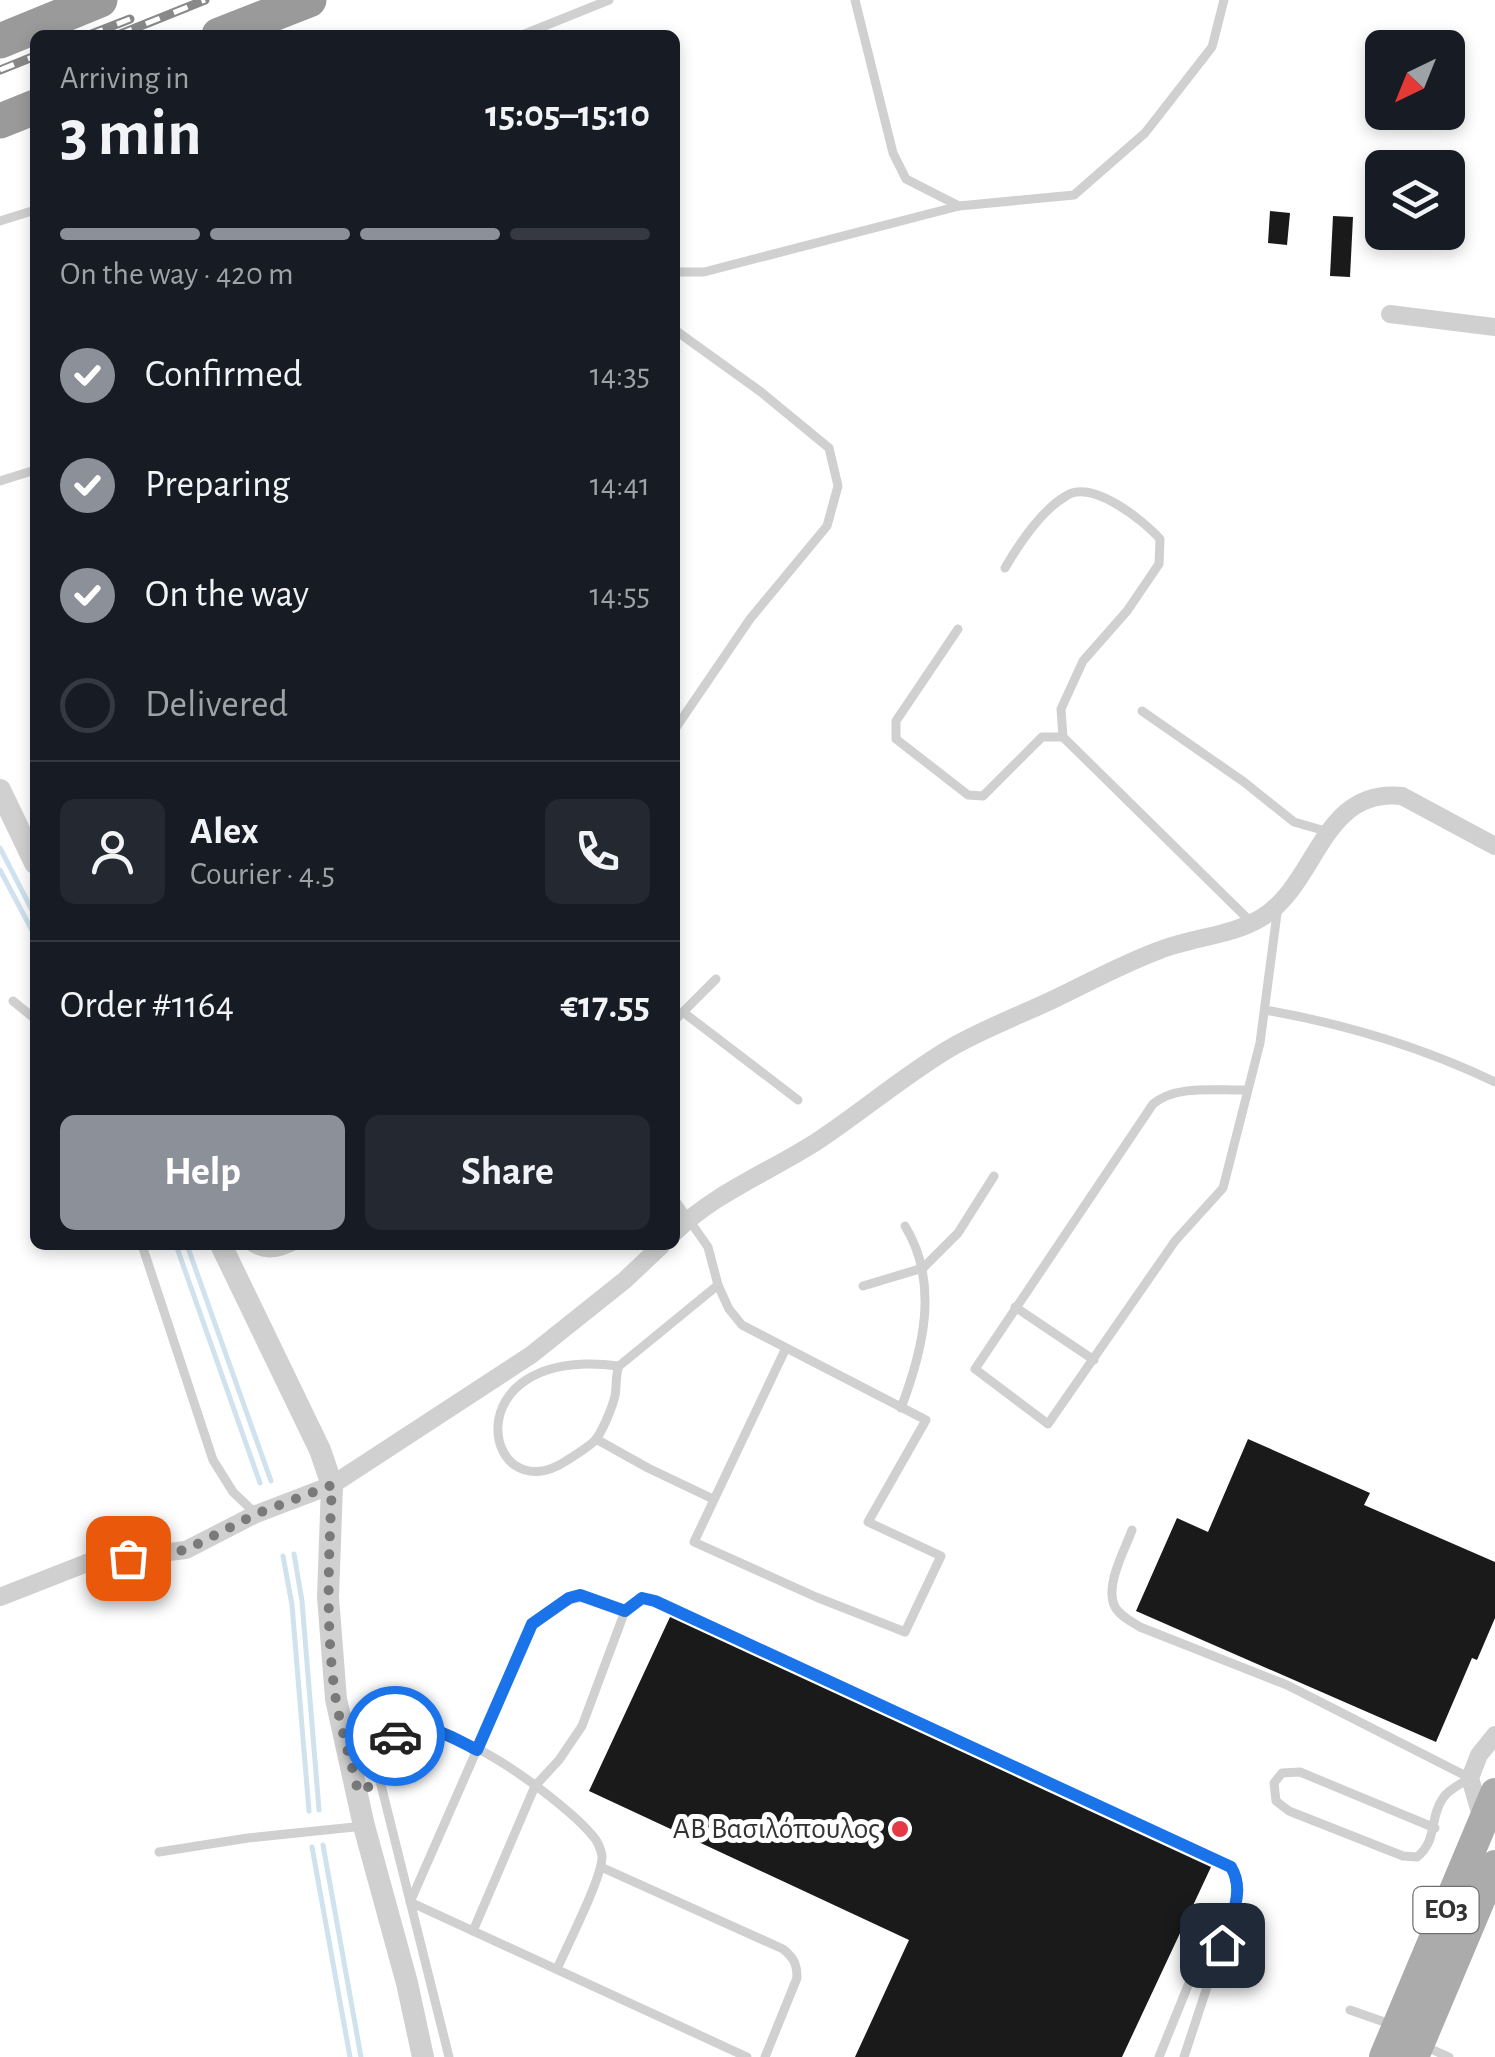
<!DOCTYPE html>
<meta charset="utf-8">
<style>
body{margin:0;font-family:"Alegreya Sans",sans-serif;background:#242831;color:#f1f3f6;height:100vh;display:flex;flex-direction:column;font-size:38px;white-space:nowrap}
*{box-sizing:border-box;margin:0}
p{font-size:32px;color:#9ea1a6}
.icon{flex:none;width:55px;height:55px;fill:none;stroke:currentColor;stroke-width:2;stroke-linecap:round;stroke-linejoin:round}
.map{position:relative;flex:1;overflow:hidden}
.drawer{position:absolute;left:30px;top:30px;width:650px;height:1220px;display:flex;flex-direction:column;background:#171b24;border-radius:15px;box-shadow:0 5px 15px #0003}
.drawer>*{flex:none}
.needle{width:65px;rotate:223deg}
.buttons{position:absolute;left:1365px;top:30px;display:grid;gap:20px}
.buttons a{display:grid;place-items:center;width:100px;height:100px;border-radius:15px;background:#171b24;box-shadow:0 5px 15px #0003;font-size:50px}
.pin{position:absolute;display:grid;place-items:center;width:85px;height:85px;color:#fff;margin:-42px;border-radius:20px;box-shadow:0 5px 15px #0006}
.courier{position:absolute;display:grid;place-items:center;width:100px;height:100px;margin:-50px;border:8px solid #1a73e8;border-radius:50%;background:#fff;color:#222;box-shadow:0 2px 12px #0007}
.overview em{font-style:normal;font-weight:700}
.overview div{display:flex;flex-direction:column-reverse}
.overview{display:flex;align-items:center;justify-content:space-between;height:170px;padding:0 30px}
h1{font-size:65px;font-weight:700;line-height:75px}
.bar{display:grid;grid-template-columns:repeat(4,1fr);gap:15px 10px;align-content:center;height:120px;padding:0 30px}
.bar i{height:12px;border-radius:8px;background:#363941}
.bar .current{background:#8c9099}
.bar p{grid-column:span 4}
.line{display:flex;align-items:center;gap:25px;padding:0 30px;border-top:2px solid #363941}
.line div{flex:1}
.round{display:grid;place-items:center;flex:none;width:105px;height:105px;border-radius:15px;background:#242831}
ol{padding:0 30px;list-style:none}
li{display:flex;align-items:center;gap:30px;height:110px}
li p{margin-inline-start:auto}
li .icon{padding:10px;border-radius:50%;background:#8c9099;color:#fff;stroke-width:4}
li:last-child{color:#9ea1a6}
li i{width:55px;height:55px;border:5px solid #363941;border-radius:50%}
.button{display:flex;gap:20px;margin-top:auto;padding:20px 30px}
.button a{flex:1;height:115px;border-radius:15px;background:#8c9099;color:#fff;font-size:40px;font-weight:700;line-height:115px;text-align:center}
.button a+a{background:#242831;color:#f1f3f6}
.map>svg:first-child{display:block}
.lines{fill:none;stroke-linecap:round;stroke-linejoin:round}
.stream{stroke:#cfe2ee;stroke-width:5}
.building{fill:#1a1a1a}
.service{stroke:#d0d0d0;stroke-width:9}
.minor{stroke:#d0d0d0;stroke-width:18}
.tertiary{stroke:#d0d0d0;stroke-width:22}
.primary{stroke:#ababab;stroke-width:30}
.motorway{stroke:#9a9a9a;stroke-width:35}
.rail-casing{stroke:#888;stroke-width:9}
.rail{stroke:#fff;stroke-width:5;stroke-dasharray:15;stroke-linecap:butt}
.done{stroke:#7a7a7a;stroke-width:10;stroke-dasharray:0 18}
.route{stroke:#1a73e8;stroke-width:12}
.poi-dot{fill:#e63946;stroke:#fff;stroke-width:4}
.labels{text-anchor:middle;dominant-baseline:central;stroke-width:10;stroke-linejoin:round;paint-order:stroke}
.shield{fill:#fff;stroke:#707070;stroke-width:2.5}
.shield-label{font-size:28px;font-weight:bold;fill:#333}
.poi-label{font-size:30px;fill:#333;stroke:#fff;text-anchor:end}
</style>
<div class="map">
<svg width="1495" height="2057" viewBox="0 0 1495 2057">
<rect width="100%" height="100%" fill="#fff"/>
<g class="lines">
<g class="stream">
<path d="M0,848l35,68"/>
<path d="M0,870l35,66"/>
<path d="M176,1245l84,238"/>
<path d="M187,1245l84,236"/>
<path d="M294,1554l8,47 17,209"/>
<path d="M283,1556l9,49 17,206"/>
<path d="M323,1845l38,212"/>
<path d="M312,1847l38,210"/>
</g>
</g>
<g class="building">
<path d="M1270,211l20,2 -3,32 -19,-2z"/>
<path d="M1333,216l20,1 -3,60 -20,-1z"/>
<path d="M1248,1439l122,54 -6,12 131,57v56l-18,42 -5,-2 -36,84 -300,-131 41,-93 31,14z"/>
<path d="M670,1617l541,250 -89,190h-267l54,-117 -320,-149z"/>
</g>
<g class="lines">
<g class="service">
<path d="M855,0l38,153 13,26 53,27"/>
<path d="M522,35l87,-35"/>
<path d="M0,221l35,-11"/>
<path d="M675,272h29l255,-66 115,-11 71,-62 67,-86 12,-47"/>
<path d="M675,330l86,62 68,56 9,38 -11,40 -77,93 -75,110"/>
<path d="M0,481l35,-11"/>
<path d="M1005,568c14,-24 37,-58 61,-72 26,-17 77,24 94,43l-1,25 -32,47 -44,50 -22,48 2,28 188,185"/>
<path d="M958,629l-62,92v18l72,56 15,1 59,-59h21"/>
<path d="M1142,711l102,71 50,40 35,10"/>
<path d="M13,1001l22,18"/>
<path d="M1265,1010c80,14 157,37 230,72"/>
<path d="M683,1012l115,88"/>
<path d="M675,1020l41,-41"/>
<path d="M1248,1090c-30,1 -71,-6 -95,14l-178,265 73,55 127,-183 48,-53 37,-145 18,-137"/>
<path d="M675,1200l33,47 10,38 11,24 13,16 184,95 -58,102 73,34 -36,76 -89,-35 -122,-55 91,-192"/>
<path d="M142,1245l71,215 20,32 23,22"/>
<path d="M248,1245c16,12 31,9 48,0"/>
<path d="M863,1286l60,-18 35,-35 36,-57"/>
<path d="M1015,1307l79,53"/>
<path d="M619,1366c-170,-22 -135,149 -53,95 9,-6 25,-15 31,-23 7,-11 15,-30 18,-42 2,-11 0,-20 4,-30l99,-81"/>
<path d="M901,1408c22,-58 39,-125 4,-182"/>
<path d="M596,1439l52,29 65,31"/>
<path d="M1132,1530c-7,20 -28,56 -17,77 5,9 17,15 25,20l147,58 183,93"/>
<path d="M1435,1828l-135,-56 -18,1 -8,10 2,18 13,10 114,45 14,1c21,-17 12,-39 26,-59 6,-9 18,-14 27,-20"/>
<path d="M159,1852l89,-14 116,-12"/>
<path d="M601,1867l182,82c11,9 14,15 14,29l-32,79"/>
<path d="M411,1900l121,-276c44,-30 42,-34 93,-13"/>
<path d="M410,1902l337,155"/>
<path d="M473,1931l62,-145 24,-26 23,-34 43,-115 17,-13 13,3 576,266 6,10 2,13 -55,167"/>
<path d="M1350,2010l40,14"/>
<path d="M1424,2046l25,11"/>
<path d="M449,2057l-69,-276c-5,-128 180,16 212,54 5,5 9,14 10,21 1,20 -35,90 -45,113"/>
<path d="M1159,2057l58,-143 9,-6 8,-1"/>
</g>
<g class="minor">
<path d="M1390,314l105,13"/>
<path d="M675,1232c40,-39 94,-60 141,-90 44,-29 85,-64 131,-92 31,-19 69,-33 103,-49 36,-17 72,-37 110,-51 33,-13 71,-14 101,-32 57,-34 60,-131 141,-122l93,50"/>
<path d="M0,1597l92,-36 94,-11 70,-36 76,-29 199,-130 94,-75 37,-35"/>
<path d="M1482,1819l-12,-41 9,-23 16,-20"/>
</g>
<g class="tertiary">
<path d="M0,790l35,73"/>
<path d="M221,1245l99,205 12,35 -4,112 8,102 28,127 43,157 16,74"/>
</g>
<g class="primary">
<path d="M1384,2057l111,-264"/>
<path d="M1414,2057l81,-192"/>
</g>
<g class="motorway">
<path d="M219,35l90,-35"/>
<path d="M0,41l100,-41"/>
<path d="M0,121l35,-14"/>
</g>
<g class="rail-casing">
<g id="rail">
<path d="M89,35l41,-16"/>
<path d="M118,35l87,-35"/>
<path d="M0,70l35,-14"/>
</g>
</g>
<use href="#rail" class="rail"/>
</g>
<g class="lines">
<path class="done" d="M128,1558l58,-8 70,-36 76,-29c-3,70 -7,140 3,209 5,33 16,66 23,98l22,-11c0,-18 0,-33 15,-45"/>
<path class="route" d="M395,1736c27,-20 56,1 82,14l55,-126 37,-26 11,-3 45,16 17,-13 13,3 576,266c15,25 -1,52 -9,78"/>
</g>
<circle class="poi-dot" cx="900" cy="1829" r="10"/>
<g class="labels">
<rect class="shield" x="1413.5" y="1887" width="65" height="46" rx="8"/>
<g class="shield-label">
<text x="1446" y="1910">ΕΟ3</text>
</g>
<g class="poi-label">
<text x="880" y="1829">ΑΒ Βασιλόπουλος</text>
</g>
</g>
</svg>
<div class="buttons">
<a><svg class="needle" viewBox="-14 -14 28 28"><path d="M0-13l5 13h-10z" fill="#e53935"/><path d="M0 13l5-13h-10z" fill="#9ea1a6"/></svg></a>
<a><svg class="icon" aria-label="layers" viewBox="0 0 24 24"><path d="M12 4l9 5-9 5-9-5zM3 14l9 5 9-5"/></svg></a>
</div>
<div class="pin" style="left:128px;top:1558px;background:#ea580c"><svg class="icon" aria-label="bag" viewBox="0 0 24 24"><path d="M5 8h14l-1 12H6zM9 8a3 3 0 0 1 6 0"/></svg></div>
<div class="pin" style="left:1222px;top:1945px;background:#1f2937"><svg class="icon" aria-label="home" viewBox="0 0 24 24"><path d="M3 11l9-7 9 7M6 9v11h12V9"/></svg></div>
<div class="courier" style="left:395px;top:1736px"><svg class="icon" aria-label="car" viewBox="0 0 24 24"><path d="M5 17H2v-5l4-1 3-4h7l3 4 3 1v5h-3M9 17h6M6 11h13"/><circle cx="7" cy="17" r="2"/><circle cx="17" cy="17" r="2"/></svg></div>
<section class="drawer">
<div class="overview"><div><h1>3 min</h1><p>Arriving in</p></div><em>15:05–15:10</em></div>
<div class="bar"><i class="current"></i><i class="current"></i><i class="current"></i><i></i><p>On the way · 420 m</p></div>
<ol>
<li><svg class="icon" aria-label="check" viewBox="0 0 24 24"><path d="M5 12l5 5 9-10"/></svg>Confirmed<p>14:35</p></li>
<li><svg class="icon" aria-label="check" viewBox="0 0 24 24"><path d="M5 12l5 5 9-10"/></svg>Preparing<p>14:41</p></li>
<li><svg class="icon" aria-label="check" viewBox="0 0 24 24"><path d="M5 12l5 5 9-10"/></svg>On the way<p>14:55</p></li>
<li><i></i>Delivered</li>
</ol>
<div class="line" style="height:180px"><a class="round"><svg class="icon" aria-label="person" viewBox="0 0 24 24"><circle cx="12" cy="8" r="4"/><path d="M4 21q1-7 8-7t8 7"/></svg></a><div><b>Alex</b><p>Courier · 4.5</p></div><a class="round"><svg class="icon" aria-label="phone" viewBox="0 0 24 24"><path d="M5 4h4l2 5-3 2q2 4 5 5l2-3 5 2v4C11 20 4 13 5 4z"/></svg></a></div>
<div class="line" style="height:130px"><div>Order #1164</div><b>€17.55</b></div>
<div class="button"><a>Help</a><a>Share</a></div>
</section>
</div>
